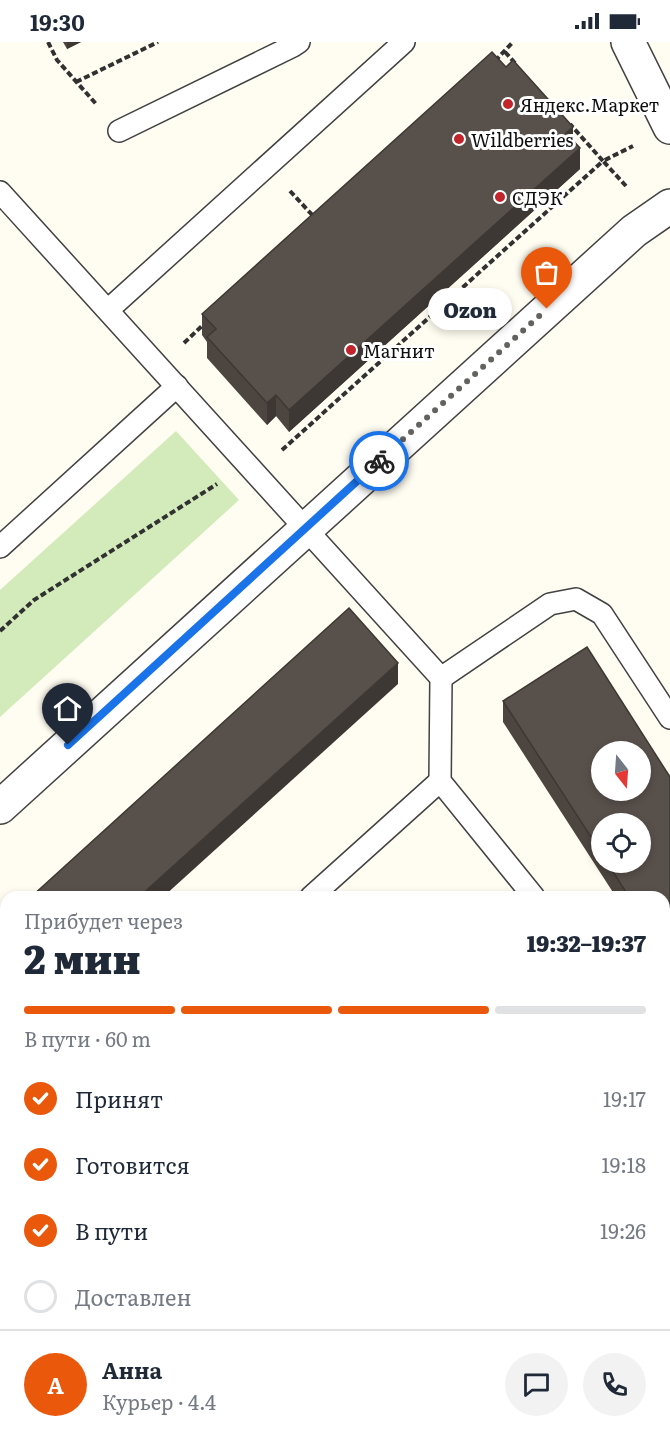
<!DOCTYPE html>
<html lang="ru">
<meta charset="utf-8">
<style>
body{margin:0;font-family:Literata,serif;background:#f2f2f3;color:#1f2937;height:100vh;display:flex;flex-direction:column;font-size:22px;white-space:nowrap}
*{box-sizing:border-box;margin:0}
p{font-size:20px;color:#747a83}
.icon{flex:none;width:33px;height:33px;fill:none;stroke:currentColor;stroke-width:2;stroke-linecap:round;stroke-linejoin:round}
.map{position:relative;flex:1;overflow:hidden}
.sheet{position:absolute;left:0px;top:849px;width:670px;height:558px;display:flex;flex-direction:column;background:#fff;border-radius:18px 18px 0 0;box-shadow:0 3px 9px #0003}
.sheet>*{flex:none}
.needle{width:39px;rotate:163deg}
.controls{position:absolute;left:591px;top:699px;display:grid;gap:12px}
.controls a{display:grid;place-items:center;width:60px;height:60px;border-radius:50%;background:#fff;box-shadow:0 3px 9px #0003;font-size:30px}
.pin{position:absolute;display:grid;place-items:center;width:51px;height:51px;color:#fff;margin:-62px -26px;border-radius:50% 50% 50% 0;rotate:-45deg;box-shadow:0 0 6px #0007}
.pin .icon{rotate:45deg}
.courier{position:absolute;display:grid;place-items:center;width:60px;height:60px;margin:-30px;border:4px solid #1a73e8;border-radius:50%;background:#fff;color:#222;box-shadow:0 2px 8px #0007}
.bubble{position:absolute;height:42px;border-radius:21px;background:#fff;box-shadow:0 3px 9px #0003;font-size:20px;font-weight:800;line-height:42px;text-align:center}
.headline em{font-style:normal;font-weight:800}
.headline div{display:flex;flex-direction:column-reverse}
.headline{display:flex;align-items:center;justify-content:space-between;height:102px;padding:0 24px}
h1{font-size:39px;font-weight:800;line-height:45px}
.bar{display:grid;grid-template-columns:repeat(4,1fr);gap:9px 6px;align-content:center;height:72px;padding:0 24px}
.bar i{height:8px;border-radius:4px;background:#e0e1e3}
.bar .current{background:#ea580c}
.bar p{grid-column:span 4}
.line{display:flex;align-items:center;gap:15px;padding:0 24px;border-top:2px solid #e0e1e3}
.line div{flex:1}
.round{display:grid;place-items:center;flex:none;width:63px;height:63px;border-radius:32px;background:#f2f2f3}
ol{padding:0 24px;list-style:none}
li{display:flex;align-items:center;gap:18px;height:66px}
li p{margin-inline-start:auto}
li .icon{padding:6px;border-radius:50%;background:#ea580c;color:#fff;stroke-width:4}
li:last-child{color:#747a83}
li i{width:33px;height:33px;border:3px solid #e0e1e3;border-radius:50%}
.status{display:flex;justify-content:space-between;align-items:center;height:42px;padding:0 30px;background:#fff;direction:ltr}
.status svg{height:16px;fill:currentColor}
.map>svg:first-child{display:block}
.green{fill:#d3ebba}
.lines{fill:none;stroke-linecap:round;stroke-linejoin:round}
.lane-casing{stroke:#424242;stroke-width:24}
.street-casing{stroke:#424242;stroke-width:36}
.path{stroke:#313131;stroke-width:4;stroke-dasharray:6 3;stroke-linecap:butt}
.lane{stroke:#fff;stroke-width:21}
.street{stroke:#fff;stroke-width:33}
.wall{fill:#4c4540;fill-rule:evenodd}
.shaded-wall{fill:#3e3834}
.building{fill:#58504b;stroke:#3e3834;stroke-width:1.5;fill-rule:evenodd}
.done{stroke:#63625e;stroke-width:6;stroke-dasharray:0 10.8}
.route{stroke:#1a73e8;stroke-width:8}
.poi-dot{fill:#c2242b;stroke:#fff;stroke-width:2}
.labels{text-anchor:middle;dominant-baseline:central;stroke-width:6;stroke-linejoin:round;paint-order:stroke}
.poi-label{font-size:18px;fill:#0f0f0f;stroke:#fff;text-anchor:start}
</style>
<div class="status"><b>19:30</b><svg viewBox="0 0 49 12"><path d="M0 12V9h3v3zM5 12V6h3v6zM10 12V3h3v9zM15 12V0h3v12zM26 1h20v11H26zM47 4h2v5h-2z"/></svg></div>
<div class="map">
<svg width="670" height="1407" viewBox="0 0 670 1407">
<rect width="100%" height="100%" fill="#fffcf1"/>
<path class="green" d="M176,389l63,69 -239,217v-127z"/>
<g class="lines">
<g class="lane-casing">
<g id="lane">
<path d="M119,89l174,-85 6,-4"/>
<path d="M0,150l441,486 -1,103 94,116"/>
<path d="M108,268l296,-268"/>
<path d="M0,505l177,-161"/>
<path d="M441,636l109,-74 26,-5 26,15 68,104"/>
<path d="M311,855l129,-116"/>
<path d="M664,1039l6,8"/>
<path d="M664,1125l6,-4"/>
<path d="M0,1131l6,-5"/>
<path d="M194,1407l6,-6"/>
</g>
</g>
<g class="street-casing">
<g id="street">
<path d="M628,0l42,85"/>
<path d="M0,765l634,-576 36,-25"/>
</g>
</g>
<g class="path">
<path d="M48,0l9,18 40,45"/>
<path d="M505,10l10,11"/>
<path d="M495,19l18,-19"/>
<path d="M76,40l82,-40"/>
<path d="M626,144l-23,-25 30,-15"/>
<path d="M290,149l25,27"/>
<path d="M184,301l21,-20"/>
<path d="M282,408l321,-289 -33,-37"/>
<path d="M0,589l34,-31 183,-116"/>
<path d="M0,1352l6,-5"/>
</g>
<use href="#lane" class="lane"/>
<use href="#street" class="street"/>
</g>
<g class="wall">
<path d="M63,0h18l-14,7z"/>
<path d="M573,99l7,28 -291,263 -13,-16 -9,9 -60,-67v-16l-5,-7v-21z"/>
<path d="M503,659l167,76v204l-6,-8v-76h-48l-113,-175zM602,782l38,38h-38z"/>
</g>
<g class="shaded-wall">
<path d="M67,0h14l-14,7z"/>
<path d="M573,85v21l-7,-15z"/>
<path d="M580,106v21l-291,263v-22z"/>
<path d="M276,353v21l-9,9v-22z"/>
<path d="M398,621v21l-235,213h-24z"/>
<path d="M6,976v21l-6,6v-21z"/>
<path d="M410,1401h20l-7,6h-20z"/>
</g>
<g class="building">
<path d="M492,10l14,15 7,-7 60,67 -7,6 14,15 -291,262 -13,-15 -9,8 -60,-66 9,-8 -14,-15z"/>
<path d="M349,566l49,55 -259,234h-108z"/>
<path d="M587,605l83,130v183l-6,-8v-55h-35l-22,-35h33v-38h-38v30l-99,-153zM602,710h38v38h-38z"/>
<path d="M6,877v99l-6,6v-99z"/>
<path d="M262,1401h148l-7,6h-147z"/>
</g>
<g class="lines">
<path class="done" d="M379,419l168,-152"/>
<path class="route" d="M68,703l311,-284"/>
</g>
<g class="poi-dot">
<circle cx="508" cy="62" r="6"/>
<circle cx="459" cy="97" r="6"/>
<circle cx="500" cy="155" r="6"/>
<circle cx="351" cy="308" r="6"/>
</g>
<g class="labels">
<g class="poi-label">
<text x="520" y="62">Яндекс.Маркет</text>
<text x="471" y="97">Wildberries</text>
<text x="512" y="155">СДЭК</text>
<text x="363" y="308">Магнит</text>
</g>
</g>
</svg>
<div class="controls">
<a><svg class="needle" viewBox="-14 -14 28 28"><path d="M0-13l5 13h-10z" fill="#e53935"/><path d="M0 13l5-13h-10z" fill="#747a83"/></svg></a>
<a><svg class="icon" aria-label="locate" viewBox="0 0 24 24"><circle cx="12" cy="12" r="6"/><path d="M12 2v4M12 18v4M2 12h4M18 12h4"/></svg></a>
</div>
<div class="pin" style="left:547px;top:267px;background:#ea580c"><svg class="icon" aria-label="bag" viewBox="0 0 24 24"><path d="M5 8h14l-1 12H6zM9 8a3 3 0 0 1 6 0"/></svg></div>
<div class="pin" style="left:68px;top:703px;background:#1f2937"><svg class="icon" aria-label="home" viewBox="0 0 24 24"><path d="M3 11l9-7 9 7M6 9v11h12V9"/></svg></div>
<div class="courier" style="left:379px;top:419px"><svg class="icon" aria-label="bike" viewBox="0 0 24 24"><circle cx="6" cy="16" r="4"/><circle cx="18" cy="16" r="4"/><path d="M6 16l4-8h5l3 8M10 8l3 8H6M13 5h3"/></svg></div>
<div class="bubble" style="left:428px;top:246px;width:84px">Ozon</div>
<section class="sheet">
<div class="headline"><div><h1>2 мин</h1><p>Прибудет через</p></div><em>19:32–19:37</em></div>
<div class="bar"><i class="current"></i><i class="current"></i><i class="current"></i><i></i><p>В пути · 60 m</p></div>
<ol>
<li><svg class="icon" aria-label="check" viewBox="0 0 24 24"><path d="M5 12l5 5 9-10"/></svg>Принят<p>19:17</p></li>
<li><svg class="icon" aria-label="check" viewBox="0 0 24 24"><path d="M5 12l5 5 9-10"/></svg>Готовится<p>19:18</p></li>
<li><svg class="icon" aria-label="check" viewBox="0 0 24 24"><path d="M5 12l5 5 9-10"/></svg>В пути<p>19:26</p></li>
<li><i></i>Доставлен</li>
</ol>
<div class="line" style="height:108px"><b class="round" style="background:#ea580c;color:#fff">А</b><div><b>Анна</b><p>Курьер · 4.4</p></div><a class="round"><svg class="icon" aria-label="chat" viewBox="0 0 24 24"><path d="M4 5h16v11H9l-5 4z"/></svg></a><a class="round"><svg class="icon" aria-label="phone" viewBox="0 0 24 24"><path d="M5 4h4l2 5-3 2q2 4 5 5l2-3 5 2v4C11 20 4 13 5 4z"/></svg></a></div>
</section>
</div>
